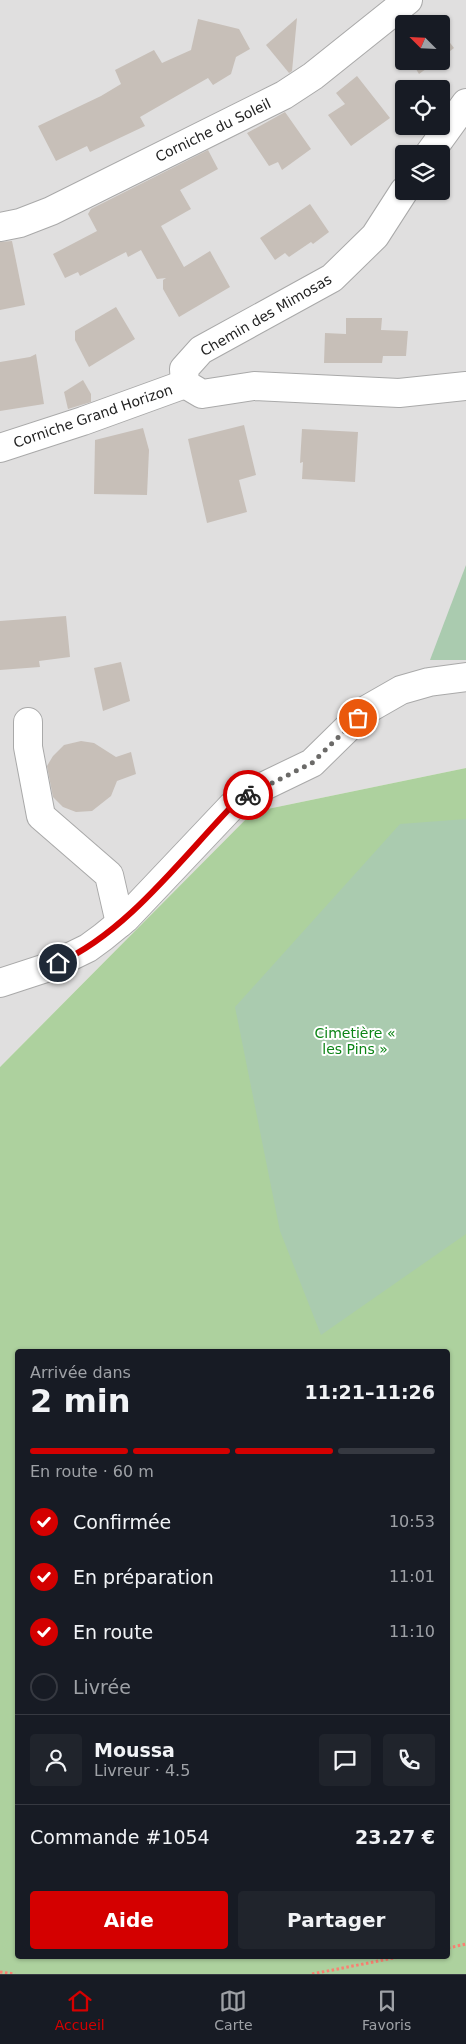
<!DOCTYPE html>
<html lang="fr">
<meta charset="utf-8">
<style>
body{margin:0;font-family:"DejaVu Sans",sans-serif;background:#20242c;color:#f1f3f6;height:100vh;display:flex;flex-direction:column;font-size:19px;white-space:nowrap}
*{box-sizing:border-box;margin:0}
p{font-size:16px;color:#9ea1a6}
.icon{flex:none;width:28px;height:28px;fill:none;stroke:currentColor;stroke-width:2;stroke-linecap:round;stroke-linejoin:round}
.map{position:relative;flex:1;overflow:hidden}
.sheet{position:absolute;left:15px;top:1349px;width:435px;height:610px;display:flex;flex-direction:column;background:#171b24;border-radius:5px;box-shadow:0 1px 4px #0004}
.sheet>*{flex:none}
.needle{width:32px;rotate:294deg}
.fabs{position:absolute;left:395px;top:15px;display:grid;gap:10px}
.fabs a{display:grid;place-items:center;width:55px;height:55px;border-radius:5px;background:#171b24;box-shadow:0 1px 4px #0004;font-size:25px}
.pin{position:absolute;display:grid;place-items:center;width:42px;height:42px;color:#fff;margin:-21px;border:2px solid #fff;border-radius:50%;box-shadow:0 1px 5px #0007}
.courier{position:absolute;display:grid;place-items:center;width:50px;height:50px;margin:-25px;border:4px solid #d40000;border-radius:50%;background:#fff;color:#222;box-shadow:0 1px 6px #0007}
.overview em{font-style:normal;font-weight:800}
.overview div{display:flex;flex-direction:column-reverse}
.overview{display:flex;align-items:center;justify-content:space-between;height:85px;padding:0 15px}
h1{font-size:32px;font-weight:800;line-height:38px}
.bar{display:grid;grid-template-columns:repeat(4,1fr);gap:8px 5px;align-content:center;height:60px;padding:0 15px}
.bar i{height:6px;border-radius:4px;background:#363941}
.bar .on{background:#d40000}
.bar p{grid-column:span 4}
.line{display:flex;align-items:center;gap:12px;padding:0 15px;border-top:1px solid #363941}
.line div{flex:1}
.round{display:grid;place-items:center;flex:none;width:52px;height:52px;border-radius:5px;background:#20242c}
ol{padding:0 15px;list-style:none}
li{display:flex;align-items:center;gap:15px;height:55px}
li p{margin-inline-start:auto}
li .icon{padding:5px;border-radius:50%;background:#d40000;color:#fff;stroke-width:4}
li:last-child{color:#9ea1a6}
li i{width:28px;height:28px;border:2px solid #363941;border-radius:50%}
.primary-button{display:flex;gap:10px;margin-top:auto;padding:10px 15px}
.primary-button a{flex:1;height:58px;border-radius:5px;background:#d40000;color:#fff;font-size:20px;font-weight:800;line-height:58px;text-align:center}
.primary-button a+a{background:#20242c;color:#f1f3f6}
.dock{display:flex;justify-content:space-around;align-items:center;height:70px;border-top:1px solid #363941;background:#171b24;font-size:14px;color:#9ea1a6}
.dock a{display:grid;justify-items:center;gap:2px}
.dock .on{color:#d40000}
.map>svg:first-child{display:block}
.residential{fill:#e0dfdf;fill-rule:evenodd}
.forest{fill:#add19e;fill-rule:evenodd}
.cemetery{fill:#aacbaf}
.building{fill:#c7bfb8}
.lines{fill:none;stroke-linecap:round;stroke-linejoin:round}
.minor-casing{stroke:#a9a9a9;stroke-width:30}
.path{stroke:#fa8072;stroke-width:3;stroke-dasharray:2.5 2.5;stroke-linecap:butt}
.minor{stroke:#fff;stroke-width:28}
.done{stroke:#6b6a68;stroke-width:5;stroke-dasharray:0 9}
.route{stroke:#d40000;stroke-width:6}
.labels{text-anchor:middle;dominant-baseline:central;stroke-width:4;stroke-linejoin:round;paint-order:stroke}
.street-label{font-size:14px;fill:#222;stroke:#fff}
.park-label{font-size:14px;fill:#0c8416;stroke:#fff}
</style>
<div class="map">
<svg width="466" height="1974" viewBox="0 0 466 1974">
<rect width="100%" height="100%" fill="#f2efe9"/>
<path class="residential" d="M0,0h466v768l-213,44 -253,255zM404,24h37v37h-37zM404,89h37v37h-37zM404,154h37v37h-37z"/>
<path class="forest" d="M466,768v1206h-466v-907l253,-255zM18,1351h430v605h-430z"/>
<g class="cemetery">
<path d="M466,565v95h-36z"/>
<path d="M466,819v415l-145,101 -41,-104 -45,-224 165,-183z"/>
</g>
<g class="building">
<path d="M297,18l-5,53 -3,2 -23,-28z"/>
<path d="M198,19l41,10 11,20 -14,8 -5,17 -18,11 -5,-7 -68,39 5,9 -55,26 -3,-6 -31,15 -18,-35 63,-30 20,-12 -6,-14 39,-20 8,13 29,-13z"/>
<path d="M441,31l13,17 -13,10z"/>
<path d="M411,61h26l-18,13z"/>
<path d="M357,76l33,42 -39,28 -23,-31 17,-11 -9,-11z"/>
<path d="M285,112l26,37 -29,21 -4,-8 -9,4 -22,-33z"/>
<path d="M208,150l10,19 -38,21 11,19 -30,17 23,41 26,-16 20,36 -51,30 -16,-28v-9l3,-2 -9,1 -16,-29 -13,7 -2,-5 -46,24 -2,-4 -13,6 -12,-24 44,-23 -9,-17 3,-5z"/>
<path d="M310,204l19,28 -16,12 -2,-2 -22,15 -4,-4 -10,7 -15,-22z"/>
<path d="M12,241l13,64 -25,5v-68z"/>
<path d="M116,307l19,32 -46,28 -14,-27v-9z"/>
<path d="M346,318h36l-1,12 27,1 -2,25h-23l-1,7h-58l1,-30 21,1z"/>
<path d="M36,354l8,50 -44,7v-49l30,-5z"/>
<path d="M83,380l8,14v8l-23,7 -4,-17z"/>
<path d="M244,425l12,50 -17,5 8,32 -40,11 -19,-84z"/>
<path d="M143,428l6,22 -2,45 -53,-1 1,-54z"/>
<path d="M302,429l56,3 -3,50 -53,-3 1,-17 -3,1z"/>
<path d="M66,616l4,41 -31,4 1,6 -40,3v-49z"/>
<path d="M121,662l9,39 -27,10 -9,-43z"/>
<path d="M81,741l13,2 22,14 15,-5 5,22 -19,7 -6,15 -19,15 -16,1 -13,-5 -10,-10 -6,-31 6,-10 11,-11z"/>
</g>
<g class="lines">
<g class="minor-casing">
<g id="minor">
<path d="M429,154l37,-51"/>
<path d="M404,191l-29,45 -43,42 -131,72 -17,19 1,15 17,10 52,-8 145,7 67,-7"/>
<path d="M0,227l20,-4 31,-12 233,-116 29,-19 95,-76"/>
<path d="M0,448l83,-27 102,-37"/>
<path d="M28,722v25l13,69 68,59 11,48"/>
<path d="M0,983l49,-16 39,-19 15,-11 22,-18 107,-113 22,-15 58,-28 54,-53 35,-20 28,-8 37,-5"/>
</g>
</g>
<g class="path">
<path d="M448,1948l18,-4"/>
<path d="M0,1972l15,2"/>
<path d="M312,1974l92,-18"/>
</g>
<use href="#minor" class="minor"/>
</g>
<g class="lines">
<path class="done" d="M248,795l64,-32 46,-45"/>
<path class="route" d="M58,963c68,-30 123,-104 174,-157l16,-11"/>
</g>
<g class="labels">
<g class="street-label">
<text transform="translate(213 130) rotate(-26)">Corniche du Soleil</text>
<text transform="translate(266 315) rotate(-30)">Chemin des Mimosas</text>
<text transform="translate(93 416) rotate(-19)">Corniche Grand Horizon</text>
</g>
<g class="park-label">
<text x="355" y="1033">Cimetière «<tspan x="355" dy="16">les Pins »</tspan></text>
</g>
</g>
</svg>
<div class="fabs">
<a><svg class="needle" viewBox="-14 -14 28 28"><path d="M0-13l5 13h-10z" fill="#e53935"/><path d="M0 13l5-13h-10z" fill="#9ea1a6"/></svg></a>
<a><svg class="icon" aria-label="locate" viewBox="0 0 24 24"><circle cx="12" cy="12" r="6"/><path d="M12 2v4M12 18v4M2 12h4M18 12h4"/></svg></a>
<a><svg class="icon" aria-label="layers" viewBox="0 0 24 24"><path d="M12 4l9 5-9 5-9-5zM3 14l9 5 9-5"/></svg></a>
</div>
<div class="pin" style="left:358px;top:718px;background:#ea580c"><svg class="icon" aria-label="bag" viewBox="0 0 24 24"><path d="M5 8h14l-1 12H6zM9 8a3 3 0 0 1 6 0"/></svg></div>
<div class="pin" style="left:58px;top:963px;background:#1f2937"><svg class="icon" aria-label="home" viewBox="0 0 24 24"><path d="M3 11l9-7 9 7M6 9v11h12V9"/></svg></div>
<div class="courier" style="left:248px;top:795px"><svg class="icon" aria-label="bike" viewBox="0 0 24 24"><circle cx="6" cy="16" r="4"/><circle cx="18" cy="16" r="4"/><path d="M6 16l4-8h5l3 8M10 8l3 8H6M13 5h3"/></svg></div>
<section class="sheet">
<div class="overview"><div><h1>2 min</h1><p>Arrivée dans</p></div><em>11:21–11:26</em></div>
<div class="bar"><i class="on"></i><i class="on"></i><i class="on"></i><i></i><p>En route · 60 m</p></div>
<ol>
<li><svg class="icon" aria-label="check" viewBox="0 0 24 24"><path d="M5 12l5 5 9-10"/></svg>Confirmée<p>10:53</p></li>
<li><svg class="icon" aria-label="check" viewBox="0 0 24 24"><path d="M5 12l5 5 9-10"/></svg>En préparation<p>11:01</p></li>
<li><svg class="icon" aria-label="check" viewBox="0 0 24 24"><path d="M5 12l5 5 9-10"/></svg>En route<p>11:10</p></li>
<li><i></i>Livrée</li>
</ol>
<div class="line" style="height:90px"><a class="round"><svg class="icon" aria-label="person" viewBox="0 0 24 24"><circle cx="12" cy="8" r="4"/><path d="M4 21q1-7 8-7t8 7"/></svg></a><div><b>Moussa</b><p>Livreur · 4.5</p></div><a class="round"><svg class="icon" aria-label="chat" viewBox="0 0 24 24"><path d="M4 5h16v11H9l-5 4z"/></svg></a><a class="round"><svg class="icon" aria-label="phone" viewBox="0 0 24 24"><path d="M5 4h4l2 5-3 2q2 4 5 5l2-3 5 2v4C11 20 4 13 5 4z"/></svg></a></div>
<div class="line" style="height:65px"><div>Commande #1054</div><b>23.27 €</b></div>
<div class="primary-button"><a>Aide</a><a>Partager</a></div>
</section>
</div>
<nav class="dock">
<a class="on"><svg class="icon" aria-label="home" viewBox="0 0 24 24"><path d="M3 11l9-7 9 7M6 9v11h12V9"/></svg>Accueil</a>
<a><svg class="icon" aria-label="map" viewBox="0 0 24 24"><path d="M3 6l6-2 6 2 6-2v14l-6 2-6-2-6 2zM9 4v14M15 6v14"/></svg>Carte</a>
<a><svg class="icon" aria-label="saved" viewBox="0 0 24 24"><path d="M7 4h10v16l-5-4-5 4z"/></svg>Favoris</a>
</nav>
